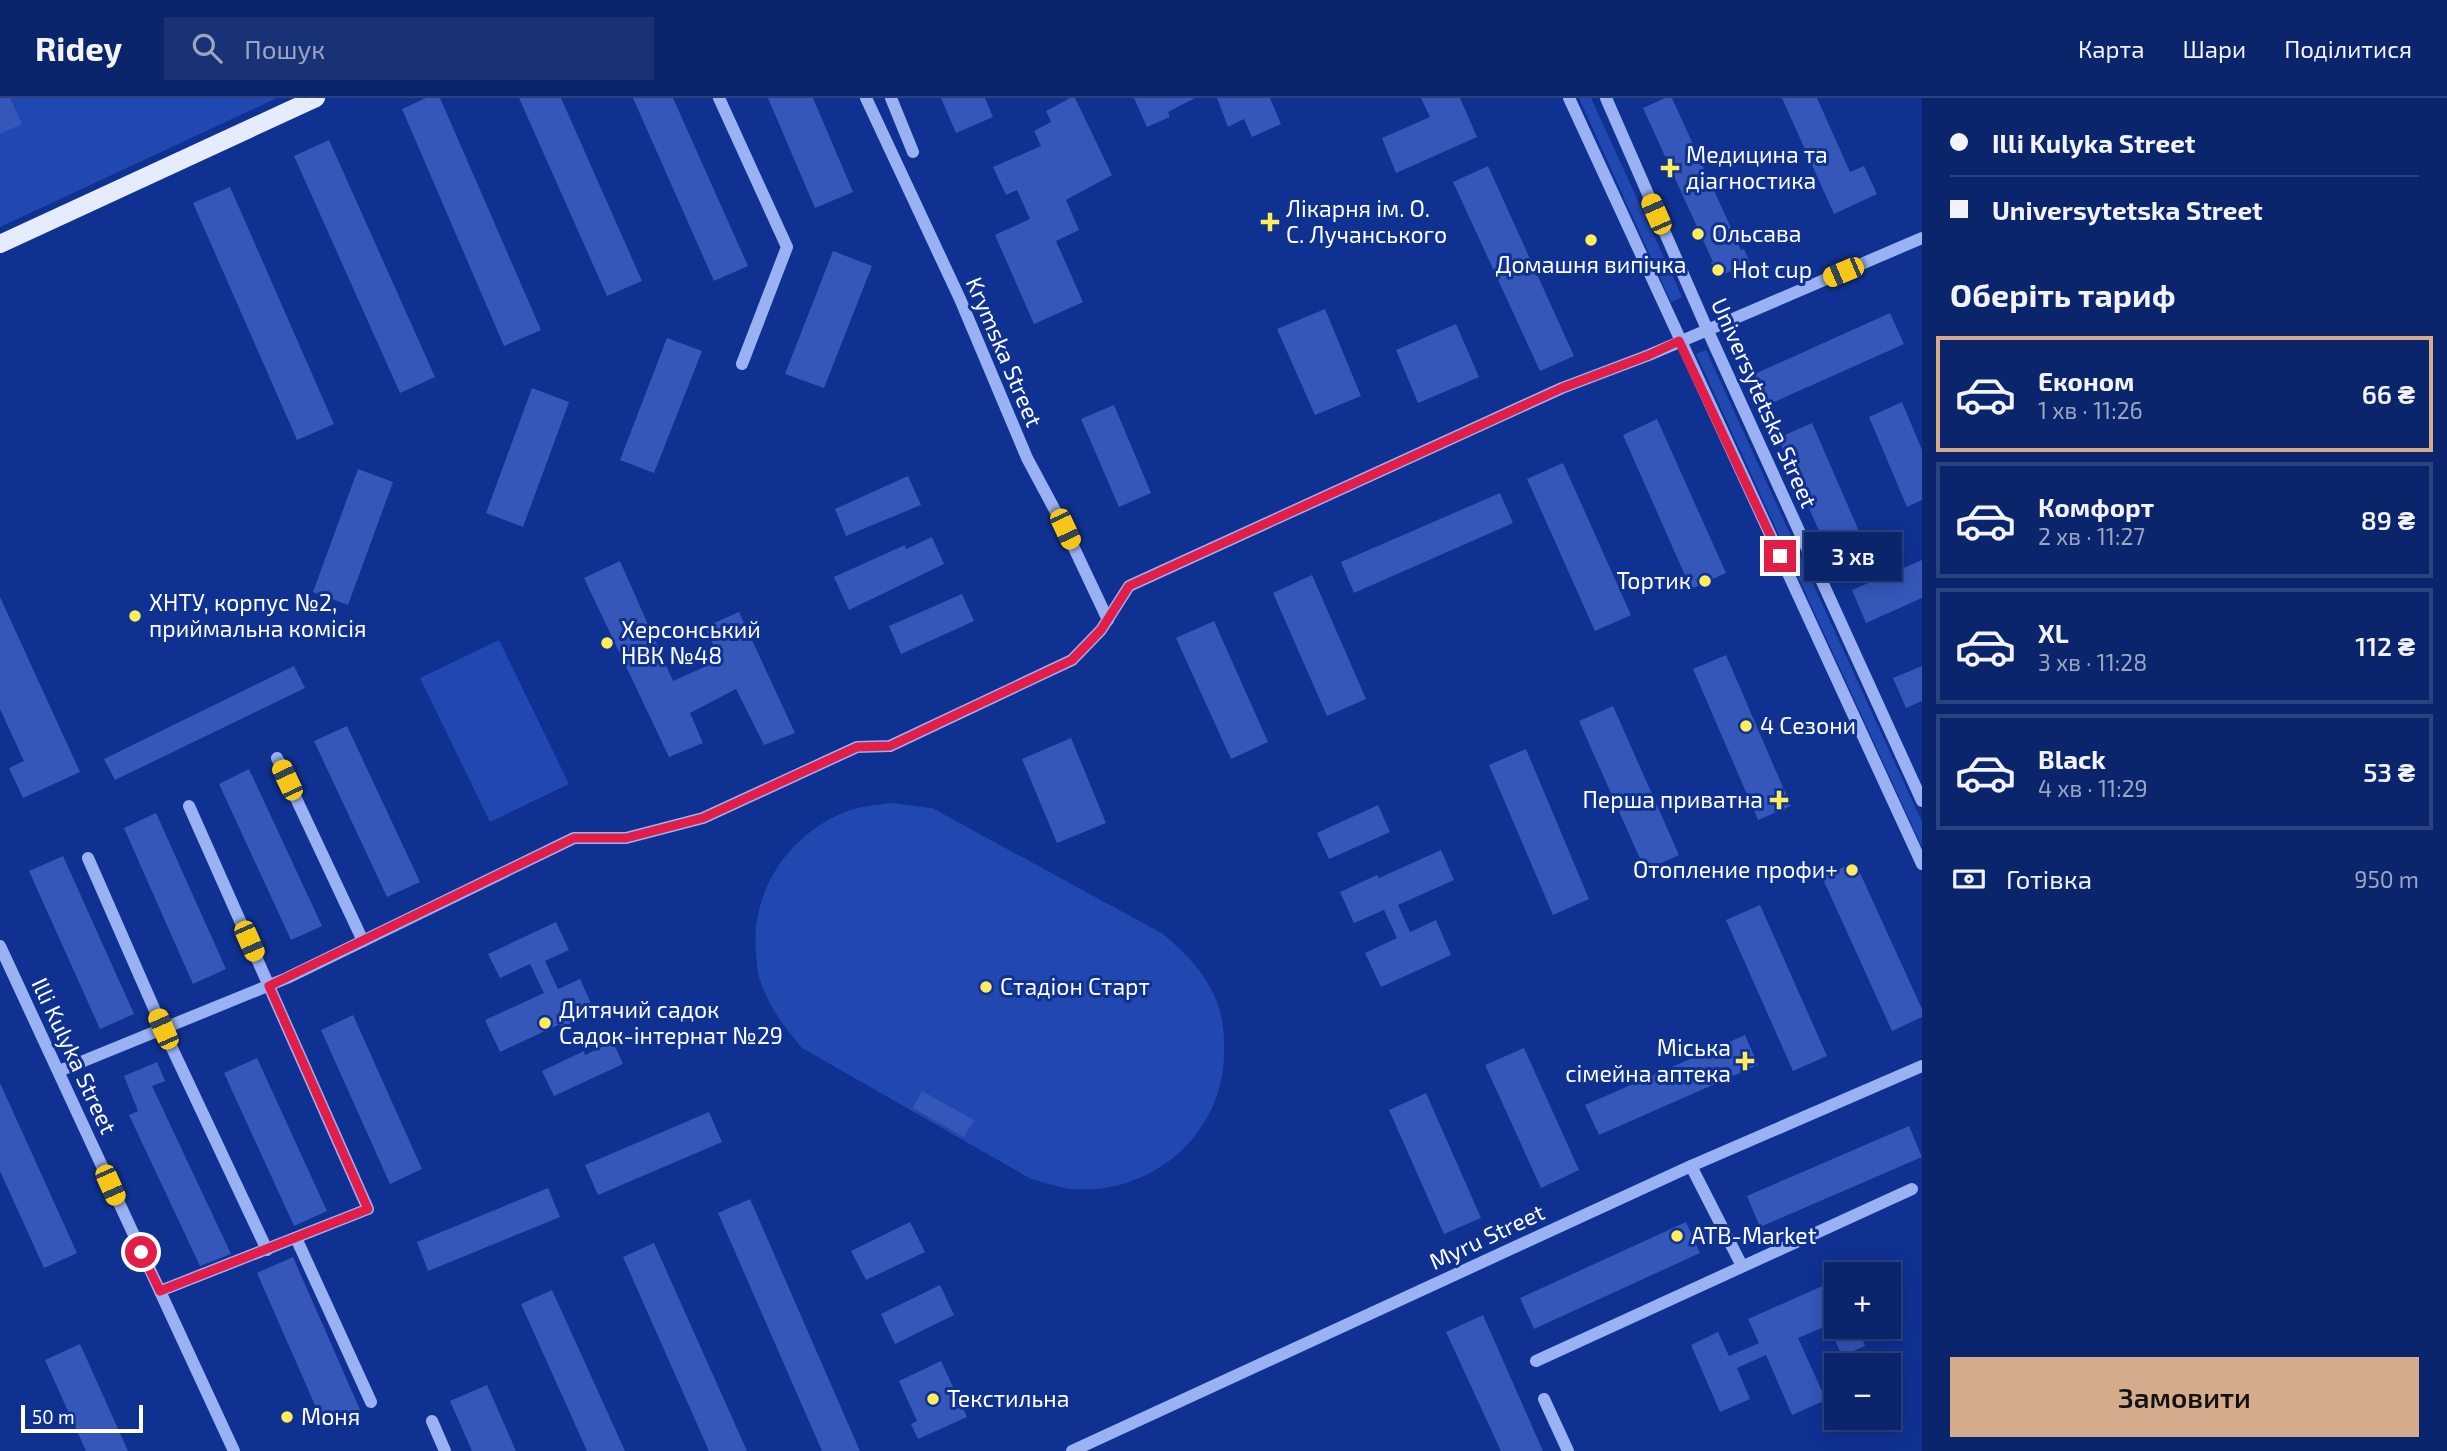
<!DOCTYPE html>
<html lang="uk">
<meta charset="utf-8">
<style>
:root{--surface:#0b256d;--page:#193175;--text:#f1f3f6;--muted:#9aa5c2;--line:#2b4280;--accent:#d6ab8b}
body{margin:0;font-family:"Exo 2",sans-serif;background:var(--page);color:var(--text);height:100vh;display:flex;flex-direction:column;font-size:26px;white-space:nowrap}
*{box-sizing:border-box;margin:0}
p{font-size:23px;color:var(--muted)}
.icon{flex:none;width:38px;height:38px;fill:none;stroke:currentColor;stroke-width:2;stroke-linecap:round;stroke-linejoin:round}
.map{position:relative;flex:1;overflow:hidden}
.details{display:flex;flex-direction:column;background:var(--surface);width:525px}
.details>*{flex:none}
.hud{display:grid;align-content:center;height:154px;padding:0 28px;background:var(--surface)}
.controls{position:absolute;left:1824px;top:1164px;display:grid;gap:14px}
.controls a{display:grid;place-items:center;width:77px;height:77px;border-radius:0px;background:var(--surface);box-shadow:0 4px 18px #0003,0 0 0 2px var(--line);font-size:35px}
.scale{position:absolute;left:21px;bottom:18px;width:122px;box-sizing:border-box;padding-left:7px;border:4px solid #fff;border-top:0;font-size:19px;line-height:24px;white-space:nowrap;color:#fff;-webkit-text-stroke:5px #0f3191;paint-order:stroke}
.end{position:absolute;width:32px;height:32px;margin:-16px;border:9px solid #e11d48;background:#fff;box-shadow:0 0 0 4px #fff}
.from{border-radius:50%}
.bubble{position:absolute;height:49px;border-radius:0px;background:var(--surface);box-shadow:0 4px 18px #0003,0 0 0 2px var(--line);font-size:23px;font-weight:600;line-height:49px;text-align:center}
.car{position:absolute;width:21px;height:42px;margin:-21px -10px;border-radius:9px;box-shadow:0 0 5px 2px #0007;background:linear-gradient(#f5c518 24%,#345 0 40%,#f5c518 0 76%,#345 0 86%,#f5c518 0)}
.hud b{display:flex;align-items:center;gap:24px;height:66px;font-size:26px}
.hud b+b{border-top:2px solid var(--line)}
.hud i{width:18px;height:18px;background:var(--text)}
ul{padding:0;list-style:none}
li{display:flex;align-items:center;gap:21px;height:116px;margin:0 14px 10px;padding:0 14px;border:4px solid var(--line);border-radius:0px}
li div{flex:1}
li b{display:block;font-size:26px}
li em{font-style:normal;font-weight:600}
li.on{border-color:var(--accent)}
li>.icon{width:63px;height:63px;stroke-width:1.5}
h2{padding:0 28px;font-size:32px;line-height:84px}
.pay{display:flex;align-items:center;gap:18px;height:77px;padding:0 28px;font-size:26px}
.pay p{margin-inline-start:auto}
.button{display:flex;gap:14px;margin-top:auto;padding:14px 28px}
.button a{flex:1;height:80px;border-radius:0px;background:var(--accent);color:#111;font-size:28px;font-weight:600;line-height:80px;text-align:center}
header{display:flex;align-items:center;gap:42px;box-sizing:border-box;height:98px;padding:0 35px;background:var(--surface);border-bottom:2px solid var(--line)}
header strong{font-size:33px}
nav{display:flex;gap:38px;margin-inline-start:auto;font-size:24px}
.search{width:490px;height:63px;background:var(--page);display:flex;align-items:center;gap:18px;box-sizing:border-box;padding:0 24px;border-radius:0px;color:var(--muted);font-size:26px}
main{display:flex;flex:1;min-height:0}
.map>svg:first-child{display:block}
</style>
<header>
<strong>Ridey</strong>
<div class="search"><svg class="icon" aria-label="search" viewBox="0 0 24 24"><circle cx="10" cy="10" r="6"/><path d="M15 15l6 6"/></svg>Пошук</div>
<nav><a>Карта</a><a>Шари</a><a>Поділитися</a></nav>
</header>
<main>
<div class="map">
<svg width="1922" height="1353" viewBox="0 0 1922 1353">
<rect width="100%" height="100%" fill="#0f3191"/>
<g fill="#2148b1">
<polygon points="0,0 277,0 0,129"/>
<polygon points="1579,0 1591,0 1682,199 1671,204"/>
<polygon points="1706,252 1922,724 1922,749 1696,256"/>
<polygon points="499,542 569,686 490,724 420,580"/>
<path d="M890,705L932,710L1163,836C1184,854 1202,871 1214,897C1223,916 1225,939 1224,959C1221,1038 1151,1097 1073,1091C1059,1090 1044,1084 1031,1081L802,950C784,928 769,910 760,882C757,874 757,864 756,855C750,793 790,734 848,713C861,708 877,707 890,705Z"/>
</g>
<g fill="#3457b9">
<polygon points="0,0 10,0 22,26 0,36"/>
<polygon points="426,0 440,0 541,232 504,248 402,11"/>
<polygon points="519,0 561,0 642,183 607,198"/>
<polygon points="633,0 673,0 748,168 714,183"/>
<polygon points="768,0 813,0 853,94 815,110"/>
<polygon points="941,0 985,0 993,19 956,35"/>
<polygon points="1070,0 1075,0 1112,77 1066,102 1079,132 1056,143 1083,204 1034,226 995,137 1030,121 1017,92 1006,97 993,69 1041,48 1034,33 1051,24 1046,13"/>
<polygon points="1134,0 1195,0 1168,14 1170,19 1147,29"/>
<polygon points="1217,0 1270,0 1281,26 1252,39 1244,21 1228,29"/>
<polygon points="1421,0 1460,0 1477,39 1396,75 1382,40 1430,19"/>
<polygon points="1665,0 1672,0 1741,152 1744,151 1750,165 1717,179 1711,165 1713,164 1643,10"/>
<polygon points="1782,0 1817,0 1850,74 1864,68 1877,96 1834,116"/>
<polygon points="329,42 435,279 400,295 294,58"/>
<polygon points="1488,68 1574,258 1540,273 1453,84"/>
<polygon points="230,89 334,326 297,342 193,105"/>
<polygon points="833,153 872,168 824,290 785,276"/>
<polygon points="1325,211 1361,298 1315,317 1277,231"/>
<polygon points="1890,215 1904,246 1763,309 1750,278"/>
<polygon points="1456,226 1479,279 1418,305 1396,252"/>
<polygon points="667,240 702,253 654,375 620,362"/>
<polygon points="532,290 569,304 523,429 486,415"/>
<polygon points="1902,304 1922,352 1922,402 1907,409 1869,319"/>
<polygon points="1114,307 1151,395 1119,409 1081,321"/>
<polygon points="1657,321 1726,475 1691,491 1623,337"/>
<polygon points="1812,325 1865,447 1832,462 1778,340"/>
<polygon points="1563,365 1631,517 1595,533 1527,381"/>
<polygon points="358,371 393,384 348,507 313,494"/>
<polygon points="908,378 921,407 846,438 835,411"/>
<polygon points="1500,395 1513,425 1354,495 1341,464"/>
<polygon points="932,439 944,466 849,512 834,479 905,447 906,451"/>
<polygon points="1922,462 1922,500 1866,525 1852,492"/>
<polygon points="620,463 673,583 720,562 705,529 739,514 795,635 764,647 736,591 690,615 703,645 669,659 584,480"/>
<polygon points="1312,477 1366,601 1327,618 1273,495"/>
<polygon points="962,496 974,523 901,556 889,528"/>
<polygon points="0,499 80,674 23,700 9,670 24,663 0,611"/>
<polygon points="1214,523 1268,644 1231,661 1176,540"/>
<polygon points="1726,557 1791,708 1758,722 1693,571"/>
<polygon points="294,568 305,590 115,682 104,661"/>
<polygon points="1922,568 1922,603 1906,610 1893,580"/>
<polygon points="1613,608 1679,757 1645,772 1579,623"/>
<polygon points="347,628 420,784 387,799 314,643"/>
<polygon points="1071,640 1106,725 1057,745 1022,661"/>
<polygon points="1526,651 1589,801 1553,817 1489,667"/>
<polygon points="249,671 322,828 291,842 219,686"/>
<polygon points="1378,707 1390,734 1329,761 1317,735"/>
<polygon points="156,715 226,871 193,886 124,730"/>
<polygon points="1441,752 1454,782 1398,807 1410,834 1436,822 1451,857 1381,889 1365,855 1397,840 1384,812 1354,825 1340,794 1377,777 1379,780"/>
<polygon points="63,758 134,916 100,931 29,773"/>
<polygon points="1855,764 1922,911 1922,919 1892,933 1822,779"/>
<polygon points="1760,807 1827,958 1793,973 1726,822"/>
<polygon points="556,824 569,852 545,863 558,891 580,881 595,914 561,930 560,926 500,954 485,922 544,895 530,866 500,880 488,856"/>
<polygon points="353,917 422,1071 390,1086 321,932"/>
<polygon points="1745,937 1758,967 1599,1037 1585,1007"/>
<polygon points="613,944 623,966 554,998 542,973 584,953 585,957"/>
<polygon points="1524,950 1579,1072 1541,1090 1485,967"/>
<polygon points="257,960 327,1113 294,1128 224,975"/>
<polygon points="157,964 165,983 152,988 231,1156 200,1168 129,1017 138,1013 124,978"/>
<polygon points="0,985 77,1155 44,1170 0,1073"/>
<polygon points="922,993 974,1022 964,1039 913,1010"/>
<polygon points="1426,995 1481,1120 1444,1136 1389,1012"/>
<polygon points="709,1014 722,1044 598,1097 585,1067"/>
<polygon points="1909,1028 1922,1059 1760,1129 1747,1098"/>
<polygon points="548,1090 560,1119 428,1173 417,1144"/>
<polygon points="750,1101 860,1353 822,1353 718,1115"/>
<polygon points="910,1124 925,1154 866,1182 851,1153"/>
<polygon points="1686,1124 1700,1155 1534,1231 1520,1200"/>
<polygon points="654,1145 747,1353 709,1353 623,1159"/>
<polygon points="293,1159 361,1314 325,1330 257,1175"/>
<polygon points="1836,1182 1836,1224 1798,1240 1826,1302 1792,1317 1766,1257 1737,1270 1750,1301 1720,1314 1691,1247 1718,1234 1729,1258 1759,1245 1748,1221"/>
<polygon points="940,1187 954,1217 895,1246 881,1216"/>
<polygon points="552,1192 625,1353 587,1353 521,1206"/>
<polygon points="1483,1217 1543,1353 1501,1353 1446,1234"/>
<polygon points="1829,1228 1857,1228 1865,1248 1842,1258"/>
<polygon points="80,1246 128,1353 86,1353 45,1262"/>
<polygon points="941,1263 967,1319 918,1341 911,1326 917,1323 899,1283"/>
<polygon points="487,1287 516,1353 472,1353 450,1303"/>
</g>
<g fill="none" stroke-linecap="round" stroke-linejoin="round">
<g stroke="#9ab2f3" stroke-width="12">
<polyline points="719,0 787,149 742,266"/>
<polyline points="866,0 960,201 1027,360 1065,431 1108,522"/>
<polyline points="891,0 913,54"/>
<polyline points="1569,0 1922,766"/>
<polyline points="1606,0 1707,231 1922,703"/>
<polyline points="277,660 363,843"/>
<polyline points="88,760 163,931 267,1152"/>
<polyline points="0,848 234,1353"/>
<polyline points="59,973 287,880 574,740 626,740 703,720 857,649 890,648 1072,562 1101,532 1129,488 1562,290 1649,257 1922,140"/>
<polyline points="1691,1068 1742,1168"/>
<polyline points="296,1140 371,1304"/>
<polyline points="160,1193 368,1111 189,708"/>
<polyline points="1536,1263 1912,1091"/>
<polyline points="1544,1301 1568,1353"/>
<polyline points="432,1323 445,1353"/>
<polyline points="1072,1353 1691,1068 1922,968"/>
</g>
<polyline stroke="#e6ecff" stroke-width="18" points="0,146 316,0"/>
</g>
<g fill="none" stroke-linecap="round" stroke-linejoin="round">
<polyline stroke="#e11d48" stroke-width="9" points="141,1154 160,1193 368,1111 269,888 574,740 626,740 703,720 857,649 890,648 1072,562 1101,532 1129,488 1562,290 1649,257 1679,243 1780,458"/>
</g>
<g fill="#ffed5c" stroke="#0f3191" stroke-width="2.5">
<path d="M1666.5 59.5h7v7h7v7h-7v7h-7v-7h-7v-7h7z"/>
<path d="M1266.5 113.5h7v7h7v7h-7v7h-7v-7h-7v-7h7z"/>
<circle cx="1698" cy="136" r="7"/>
<circle cx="1591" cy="142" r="7"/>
<circle cx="1718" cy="172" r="7"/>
<circle cx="1705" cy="483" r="7"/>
<circle cx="135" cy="518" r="7"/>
<circle cx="607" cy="545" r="7"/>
<circle cx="1746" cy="628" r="7"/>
<path d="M1775.5 691.5h7v7h7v7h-7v7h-7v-7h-7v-7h7z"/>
<circle cx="1852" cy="772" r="7"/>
<circle cx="986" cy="889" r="7"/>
<circle cx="545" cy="925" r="7"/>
<path d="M1741.5 952.5h7v7h7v7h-7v7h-7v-7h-7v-7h7z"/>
<circle cx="1677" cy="1138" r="7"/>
<circle cx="933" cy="1301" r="7"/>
<circle cx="287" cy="1319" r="7"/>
</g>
<g text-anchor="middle" stroke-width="6" stroke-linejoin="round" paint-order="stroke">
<g font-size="23" fill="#fff" stroke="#0f3191" text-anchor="start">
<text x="1686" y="65">Медицина та<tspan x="1686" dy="26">діагностика</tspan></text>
<text x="1286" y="119">Лікарня ім. О.<tspan x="1286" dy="26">С. Лучанського</tspan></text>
<text x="1712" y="144">Ольсава</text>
<text x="1591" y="175" text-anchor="middle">Домашня випічка</text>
<text x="1732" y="180">Hot cup</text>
<text x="1691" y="491" text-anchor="end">Тортик</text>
<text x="149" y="513">ХНТУ, корпус №2,<tspan x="149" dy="26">приймальна комісія</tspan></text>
<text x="621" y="540">Херсонський<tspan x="621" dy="26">НВК №48</tspan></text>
<text x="1760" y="636">4 Сезони</text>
<text x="1763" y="710" text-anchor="end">Перша приватна</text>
<text x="1838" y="780" text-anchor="end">Отопление профи+</text>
<text x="1000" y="897">Стадіон Старт</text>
<text x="559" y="920">Дитячий садок<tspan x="559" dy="26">Садок-інтернат №29</tspan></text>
<text x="1731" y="958" text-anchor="end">Міська<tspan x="1731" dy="26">сімейна аптека</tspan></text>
<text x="1691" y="1146">ATB-Market</text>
<text x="947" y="1309">Текстильна</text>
<text x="301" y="1327">Моня</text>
</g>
<g font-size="23" fill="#fff" stroke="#0f3191">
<text transform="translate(1004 254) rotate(67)" y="8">Krymska Street</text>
<text transform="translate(1764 305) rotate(66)" y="8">Universytetska Street</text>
<text transform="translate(74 958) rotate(65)" y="8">Illi Kulyka Street</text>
<text transform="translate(1487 1139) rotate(-25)" y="8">Myru Street</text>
</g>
</g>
</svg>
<div class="controls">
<a>+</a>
<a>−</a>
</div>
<div class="scale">50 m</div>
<i class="end from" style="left:141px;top:1154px"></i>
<i class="end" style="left:1780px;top:458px"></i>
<div class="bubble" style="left:1804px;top:434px;width:98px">3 хв</div>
<i class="car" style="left:1656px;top:116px;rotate:336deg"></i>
<i class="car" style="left:1843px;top:174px;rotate:247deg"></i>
<i class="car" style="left:1065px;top:431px;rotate:155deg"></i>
<i class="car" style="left:287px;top:682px;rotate:335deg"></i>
<i class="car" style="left:249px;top:843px;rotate:156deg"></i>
<i class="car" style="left:163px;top:931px;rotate:336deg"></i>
<i class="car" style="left:110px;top:1087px;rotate:156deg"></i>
</div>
<section class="details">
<div class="hud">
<b><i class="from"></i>Illi Kulyka Street</b>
<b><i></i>Universytetska Street</b>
</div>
<h2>Оберіть тариф</h2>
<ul>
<li class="on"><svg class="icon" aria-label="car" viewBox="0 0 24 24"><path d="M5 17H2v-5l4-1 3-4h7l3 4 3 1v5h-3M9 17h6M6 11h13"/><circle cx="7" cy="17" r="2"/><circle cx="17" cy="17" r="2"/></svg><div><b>Економ</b><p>1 хв · 11:26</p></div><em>66 ₴</em></li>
<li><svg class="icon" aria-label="car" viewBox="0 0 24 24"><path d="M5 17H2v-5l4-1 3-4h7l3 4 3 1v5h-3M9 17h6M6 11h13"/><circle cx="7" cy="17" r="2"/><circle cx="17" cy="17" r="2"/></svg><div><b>Комфорт</b><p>2 хв · 11:27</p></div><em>89 ₴</em></li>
<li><svg class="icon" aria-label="car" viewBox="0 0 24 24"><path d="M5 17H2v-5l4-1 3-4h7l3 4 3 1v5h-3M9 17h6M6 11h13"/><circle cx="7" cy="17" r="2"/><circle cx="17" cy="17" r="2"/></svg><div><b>XL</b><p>3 хв · 11:28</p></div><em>112 ₴</em></li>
<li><svg class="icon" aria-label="car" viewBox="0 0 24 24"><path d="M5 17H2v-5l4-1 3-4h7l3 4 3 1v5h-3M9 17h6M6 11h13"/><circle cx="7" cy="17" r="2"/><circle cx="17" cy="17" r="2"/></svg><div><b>Black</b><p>4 хв · 11:29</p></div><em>53 ₴</em></li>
</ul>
<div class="pay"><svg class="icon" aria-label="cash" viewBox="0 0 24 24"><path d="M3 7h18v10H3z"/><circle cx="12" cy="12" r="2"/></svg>Готівка<p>950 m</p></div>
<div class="button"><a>Замовити</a></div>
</section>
</main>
